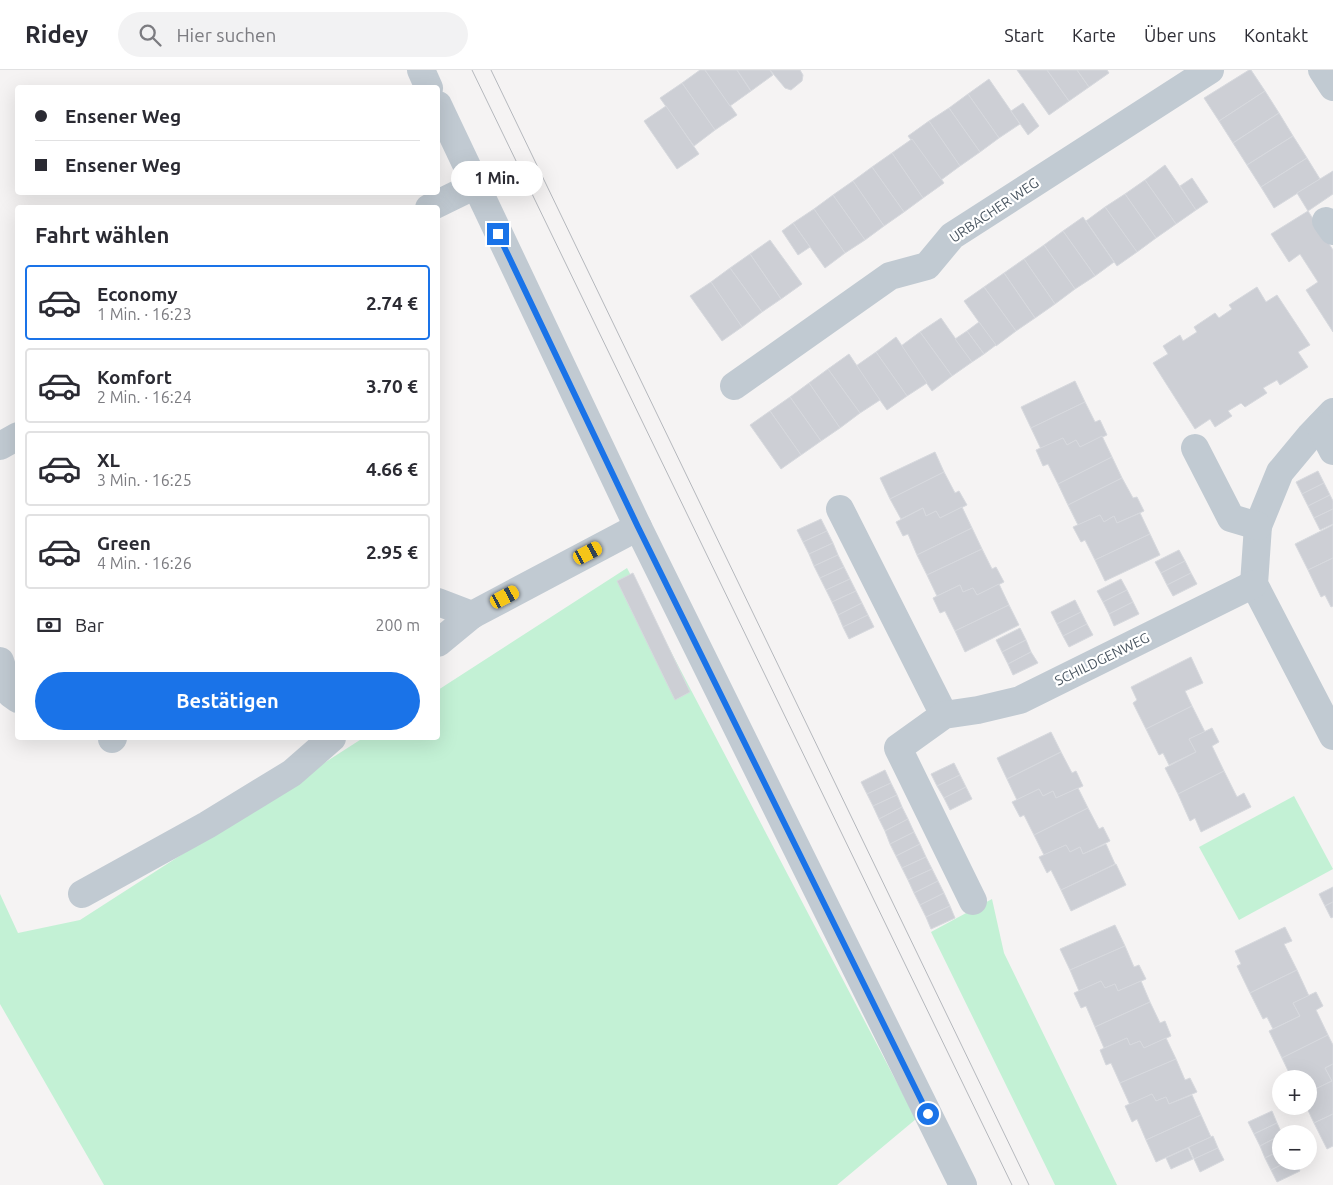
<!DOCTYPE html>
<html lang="de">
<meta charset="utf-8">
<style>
:root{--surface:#fff;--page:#f2f2f3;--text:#2b2b33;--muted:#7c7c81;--line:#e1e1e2;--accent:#1a73e8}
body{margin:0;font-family:Ubuntu,sans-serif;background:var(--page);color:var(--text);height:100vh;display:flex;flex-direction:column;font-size:19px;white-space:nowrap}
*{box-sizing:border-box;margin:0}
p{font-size:16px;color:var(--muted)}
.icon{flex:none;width:28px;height:28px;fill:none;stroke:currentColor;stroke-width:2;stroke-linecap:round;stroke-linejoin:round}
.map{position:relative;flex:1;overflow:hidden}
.details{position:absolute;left:15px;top:135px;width:425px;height:535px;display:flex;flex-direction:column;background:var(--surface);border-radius:5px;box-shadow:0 5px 20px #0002}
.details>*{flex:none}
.hud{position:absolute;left:15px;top:15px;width:425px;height:110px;border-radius:5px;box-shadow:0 5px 20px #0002;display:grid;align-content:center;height:110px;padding:0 20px;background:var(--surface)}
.controls{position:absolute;left:1272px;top:1000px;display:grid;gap:10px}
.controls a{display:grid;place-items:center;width:45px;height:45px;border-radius:50%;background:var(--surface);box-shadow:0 5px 20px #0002;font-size:25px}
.end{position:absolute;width:22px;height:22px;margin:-11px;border:6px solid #1a73e8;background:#fff;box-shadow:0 0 0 2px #fff}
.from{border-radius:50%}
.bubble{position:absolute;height:35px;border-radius:18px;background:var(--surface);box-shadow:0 5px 20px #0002;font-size:16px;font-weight:600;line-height:35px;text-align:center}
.car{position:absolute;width:15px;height:30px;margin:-15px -8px;border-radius:6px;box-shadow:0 0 4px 1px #0007;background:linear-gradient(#f5c518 24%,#345 0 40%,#f5c518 0 76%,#345 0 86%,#f5c518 0)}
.hud b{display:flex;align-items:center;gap:18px;height:48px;font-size:19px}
.hud b+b{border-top:1px solid var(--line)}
.hud i{width:12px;height:12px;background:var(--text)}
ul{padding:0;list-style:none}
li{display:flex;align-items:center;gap:15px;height:75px;margin:0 10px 8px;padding:0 10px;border:2px solid var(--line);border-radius:5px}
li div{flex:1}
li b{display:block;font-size:19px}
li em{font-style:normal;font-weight:600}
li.selected{border-color:var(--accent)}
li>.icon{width:45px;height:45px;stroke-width:1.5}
h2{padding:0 20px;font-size:22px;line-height:60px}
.pay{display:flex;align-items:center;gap:12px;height:55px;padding:0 20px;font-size:19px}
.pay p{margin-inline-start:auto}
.button{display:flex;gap:10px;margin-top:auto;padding:10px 20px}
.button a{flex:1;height:58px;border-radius:30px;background:var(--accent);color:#fff;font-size:20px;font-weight:600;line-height:58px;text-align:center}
header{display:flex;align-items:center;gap:30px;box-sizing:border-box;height:70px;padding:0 25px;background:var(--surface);border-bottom:1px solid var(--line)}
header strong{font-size:24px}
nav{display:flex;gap:28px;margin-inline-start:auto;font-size:18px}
.search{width:350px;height:45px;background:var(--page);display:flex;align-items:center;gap:12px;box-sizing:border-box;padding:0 18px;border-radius:28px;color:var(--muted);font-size:19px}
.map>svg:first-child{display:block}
</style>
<header>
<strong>Ridey</strong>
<div class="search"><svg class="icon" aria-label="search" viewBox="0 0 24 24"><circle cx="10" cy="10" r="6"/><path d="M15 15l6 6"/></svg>Hier suchen</div>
<nav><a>Start</a><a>Karte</a><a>Über uns</a><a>Kontakt</a></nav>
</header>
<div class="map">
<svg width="1333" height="1115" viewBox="0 0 1333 1115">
<rect width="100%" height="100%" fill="#f5f3f3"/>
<g fill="#c3f1d5">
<polygon points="627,498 916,1049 837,1115 104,1115 0,934 0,824 18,863 80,850 363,668 438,668 438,620"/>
<polygon points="1294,726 1333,799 1239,850 1199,777"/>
<polygon points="992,829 1004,883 1117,1115 1055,1115 931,862"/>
</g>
<g fill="#cdcfd5" stroke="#d7d9de">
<polygon points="700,0 705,0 737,45 715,60 682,13"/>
<polygon points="705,0 737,0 751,21 730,36"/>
<polygon points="737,0 770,0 773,5 751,21"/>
<polygon points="770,0 800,0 803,5 802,11 791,20 785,18"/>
<polygon points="1017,0 1047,0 1069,31 1049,45"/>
<polygon points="1047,0 1077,0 1089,17 1069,31"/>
<polygon points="1077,0 1107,0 1109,3 1089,17"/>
<polygon points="1249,0 1251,0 1265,21 1219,51 1204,28"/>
<polygon points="989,9 1020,54 999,68 968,24"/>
<polygon points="682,13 715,60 694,76 660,28"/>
<polygon points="1265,21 1279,43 1233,73 1219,51"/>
<polygon points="968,24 999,68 980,82 949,38"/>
<polygon points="1023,33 1039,56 1028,65 1011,41"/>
<polygon points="666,36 699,84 677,99 644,51"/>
<polygon points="949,38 980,82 960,96 929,51"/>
<polygon points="1279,43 1293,66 1247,95 1233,73"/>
<polygon points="929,51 960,96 941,110 908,66"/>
<polygon points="1293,66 1307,88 1261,117 1247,95"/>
<polygon points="912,69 944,113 923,128 892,83"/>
<polygon points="892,83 923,128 904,142 872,97"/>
<polygon points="1307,88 1320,109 1274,138 1261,117"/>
<polygon points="1165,95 1196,140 1176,154 1145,110"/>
<polygon points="872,97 904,142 884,156 853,111"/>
<polygon points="1333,101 1333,124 1308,141 1297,123"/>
<polygon points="1192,108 1208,132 1196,140 1180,116"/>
<polygon points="1145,110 1176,154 1156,168 1125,124"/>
<polygon points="853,111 884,156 865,170 833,125"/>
<polygon points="1125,124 1156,168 1137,182 1105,137"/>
<polygon points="833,125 865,170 845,183 814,139"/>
<polygon points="1105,137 1137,182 1117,196 1086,151"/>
<polygon points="814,139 845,183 825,198 793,153"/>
<polygon points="1308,141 1333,180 1333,262 1306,220 1318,212 1300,184 1289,192 1271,164"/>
<polygon points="1083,147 1114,192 1095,206 1063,161"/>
<polygon points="793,153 810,177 798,185 782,161"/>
<polygon points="1063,161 1095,206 1075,219 1044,175"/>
<polygon points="770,170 802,214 781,229 750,184"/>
<polygon points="1044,175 1075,219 1055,234 1024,189"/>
<polygon points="750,184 781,229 762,242 730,198"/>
<polygon points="1024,189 1055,234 1035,248 1004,203"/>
<polygon points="730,198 762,242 742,257 711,212"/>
<polygon points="1004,203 1035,248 1016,261 984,217"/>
<polygon points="711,212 742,257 722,271 690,226"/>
<polygon points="984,217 1016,261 996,276 964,231"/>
<polygon points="1257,217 1266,232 1277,225 1310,275 1298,282 1308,297 1280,315 1277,310 1263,318 1267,323 1245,337 1241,333 1228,341 1232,346 1215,357 1210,349 1195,359 1153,293 1168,284 1163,276 1180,265 1183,271 1197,262 1194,257 1215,243 1219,248 1232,239 1229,235"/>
<polygon points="941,248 972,292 952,306 920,262"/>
<polygon points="979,252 996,275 984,284 967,261"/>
<polygon points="967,261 984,284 972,292 955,269"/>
<polygon points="920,262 952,306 932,321 901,276"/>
<polygon points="896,267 927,313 907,326 876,282"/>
<polygon points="876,282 907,326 887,340 856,296"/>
<polygon points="849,284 880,330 860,343 828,299"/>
<polygon points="828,299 860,343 840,358 809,313"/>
<polygon points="1075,311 1085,332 1031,358 1021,337"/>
<polygon points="809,313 840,358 821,371 790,327"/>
<polygon points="790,327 821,371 801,385 770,341"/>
<polygon points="1085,332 1095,352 1100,350 1107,365 1080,377 1076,370 1067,375 1063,368 1041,379 1031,358"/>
<polygon points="770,341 801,385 781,399 750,355"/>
<polygon points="1102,366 1112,387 1058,414 1048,394 1043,396 1036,380 1063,368 1067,375 1076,370 1080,377"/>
<polygon points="935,382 944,402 890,429 880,408"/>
<polygon points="1112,387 1122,408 1068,435 1058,414"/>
<polygon points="1318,401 1324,413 1302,424 1296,412"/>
<polygon points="944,402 955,423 959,421 967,435 940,448 936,441 926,446 923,438 901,449 890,429"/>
<polygon points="1122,408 1133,428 1137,427 1144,441 1117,453 1114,446 1104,452 1100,445 1078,455 1068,435"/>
<polygon points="1324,413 1330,425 1308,436 1302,424"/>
<polygon points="1330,425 1333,431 1333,439 1314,448 1308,436"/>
<polygon points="962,437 972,458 917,485 908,464 903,466 896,452 923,438 926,446 936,441 940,448"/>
<polygon points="1333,439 1333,454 1320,460 1314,448"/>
<polygon points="1140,443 1150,464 1095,490 1085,470 1081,472 1073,457 1100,445 1104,452 1114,446 1117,453"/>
<polygon points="821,449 827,461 803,472 797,460"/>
<polygon points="1333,455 1333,488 1308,500 1295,474"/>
<polygon points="972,458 982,479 927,505 917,485"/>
<polygon points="827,461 833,473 809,484 803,472"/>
<polygon points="1150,464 1160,485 1105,511 1095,490"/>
<polygon points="833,473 838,485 814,496 809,484"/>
<polygon points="982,479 992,499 996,497 1004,512 977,525 973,518 963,522 960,515 937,526 927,505"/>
<polygon points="1179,480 1185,491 1161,503 1155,492"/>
<polygon points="838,485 844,497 820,508 814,496"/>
<polygon points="1333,488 1333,536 1331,537 1325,525 1321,527 1308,500"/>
<polygon points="1185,491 1191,503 1167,515 1161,503"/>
<polygon points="844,497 850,509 826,520 820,508"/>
<polygon points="633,503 690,622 675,630 617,511"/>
<polygon points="1191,503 1197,514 1173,526 1167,515"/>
<polygon points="850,509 856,521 832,532 826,520"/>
<polygon points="1121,509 1127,520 1103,532 1097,521"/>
<polygon points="999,514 1009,535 955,561 945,541 940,543 933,528 960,515 963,522 973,518 977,525"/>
<polygon points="1127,520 1133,532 1109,544 1103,532"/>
<polygon points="856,521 862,533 838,545 832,532"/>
<polygon points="1075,530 1081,542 1057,554 1051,542"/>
<polygon points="1133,532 1139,544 1114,556 1109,544"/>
<polygon points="862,533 868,545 843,557 838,545"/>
<polygon points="1009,535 1019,555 965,582 955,561"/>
<polygon points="1081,542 1087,554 1063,566 1057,554"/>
<polygon points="868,545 874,557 849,569 843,557"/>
<polygon points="1087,554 1093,565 1069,577 1063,566"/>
<polygon points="1020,558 1026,570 1002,582 996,570"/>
<polygon points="1026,570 1031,582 1008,594 1002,582"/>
<polygon points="1031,582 1038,593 1013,605 1008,594"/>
<polygon points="1191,587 1203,613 1185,621 1192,636 1146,659 1133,633 1137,630 1131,617"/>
<polygon points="1192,636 1205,662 1189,669 1196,682 1169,695 1163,683 1159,685 1146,659"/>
<polygon points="1212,658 1219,672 1212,676 1224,701 1178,724 1165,698 1196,682 1189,669"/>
<polygon points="1051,662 1061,682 1007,709 997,688"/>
<polygon points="1061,682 1072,703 1076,701 1083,716 1056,728 1053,721 1043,726 1039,719 1017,730 1007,709"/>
<polygon points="954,693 960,705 937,716 931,704"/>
<polygon points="885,700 891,713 867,724 861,712"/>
<polygon points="1224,701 1237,727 1244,723 1251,737 1201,762 1195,748 1190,751 1178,724"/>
<polygon points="960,705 966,717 944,728 937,716"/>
<polygon points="891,713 897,725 873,736 867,724"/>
<polygon points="966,717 972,729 950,740 944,728"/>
<polygon points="1078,718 1088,738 1034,765 1024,745 1020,747 1012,732 1039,719 1043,726 1053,721 1056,728"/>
<polygon points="897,725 902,737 879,749 873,736"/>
<polygon points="902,737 908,749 885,761 879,749"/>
<polygon points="1088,738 1099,759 1103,757 1110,771 1083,784 1080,777 1070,782 1066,775 1044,785 1034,765"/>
<polygon points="908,749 914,762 890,774 885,761"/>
<polygon points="914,762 920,774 896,786 890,774"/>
<polygon points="920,774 926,787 902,798 896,786"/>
<polygon points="1106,774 1115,794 1061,820 1051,800 1047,803 1039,787 1066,775 1070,782 1080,777 1083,784"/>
<polygon points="926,787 932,799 908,810 902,798"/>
<polygon points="1116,794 1126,815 1071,841 1061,820"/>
<polygon points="932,799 938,811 914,823 908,810"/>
<polygon points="938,811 944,823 920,835 914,823"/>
<polygon points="1333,817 1333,832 1325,836 1319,824"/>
<polygon points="944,823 950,836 926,847 920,835"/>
<polygon points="1333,832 1333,847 1331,848 1325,836"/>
<polygon points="950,836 955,848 931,859 926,847"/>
<polygon points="1115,855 1125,876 1070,900 1060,879"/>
<polygon points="1285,857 1292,871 1284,874 1297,900 1250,923 1237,896 1241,894 1235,881"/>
<polygon points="1125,876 1134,897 1139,895 1146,909 1118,921 1115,914 1105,918 1101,911 1079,921 1070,900"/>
<polygon points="1297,900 1309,926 1293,933 1300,946 1273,959 1267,947 1263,949 1250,923"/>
<polygon points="1101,911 1105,918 1115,914 1118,921 1141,911 1150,932 1095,957 1086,936 1081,938 1074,923"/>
<polygon points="1316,922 1323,936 1316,940 1328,965 1282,988 1269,961 1300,946 1293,933"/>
<polygon points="1150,932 1160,953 1165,951 1171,966 1144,978 1140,971 1130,975 1127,968 1104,978 1095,957"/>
<polygon points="1328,965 1333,975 1333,994 1325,998 1332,1011 1309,1022 1309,1009 1292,1009 1282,988"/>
<polygon points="1127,968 1130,975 1140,971 1144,978 1166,968 1176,989 1120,1013 1111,993 1106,995 1100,980"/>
<polygon points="1176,989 1185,1010 1190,1008 1197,1022 1169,1034 1166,1027 1156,1031 1152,1024 1130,1035 1120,1013"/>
<polygon points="1333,994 1333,1044 1314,1053 1306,1036 1309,1036 1309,1022 1332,1011 1325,998"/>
<polygon points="1152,1024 1156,1031 1166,1027 1169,1034 1192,1025 1201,1045 1146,1070 1137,1049 1132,1052 1125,1036"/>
<polygon points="1272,1041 1277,1053 1254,1064 1248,1052"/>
<polygon points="1333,1044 1333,1076 1327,1079 1314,1053"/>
<polygon points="1201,1045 1211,1067 1156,1092 1146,1070"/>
<polygon points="1277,1053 1282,1064 1281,1065 1260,1076 1254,1064"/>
<polygon points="1281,1065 1281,1080 1265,1088 1260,1076"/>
<polygon points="1213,1066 1218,1078 1194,1089 1189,1077"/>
<polygon points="1188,1078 1193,1089 1171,1099 1166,1088"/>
<polygon points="1218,1078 1224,1090 1200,1102 1194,1089"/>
<polygon points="1281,1080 1281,1091 1289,1091 1271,1100 1265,1088"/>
<polygon points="1289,1091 1295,1091 1300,1101 1277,1112 1271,1100"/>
</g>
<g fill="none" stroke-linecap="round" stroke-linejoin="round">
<g stroke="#c1cad2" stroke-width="28">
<polyline points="421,0 429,18"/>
<polyline points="1322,0 1333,17"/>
<polyline points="438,35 638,457 963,1115"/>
<polyline points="429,138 474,116"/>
<polyline points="1326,151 1333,161"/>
<polyline points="734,316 890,206 927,196 952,166 1210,0"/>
<polyline points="1333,342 1310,366 1280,402 1258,456 1254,514 1333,666"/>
<polyline points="1320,356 1333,381"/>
<polyline points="0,376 18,366"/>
<polyline points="1195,378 1231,448 1258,456"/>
<polyline points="840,439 944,645"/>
<polyline points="438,532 472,545"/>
<polyline points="438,573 472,545 638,457"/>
<polyline points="0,591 11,624 18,629"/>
<polyline points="112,669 113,668"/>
<polyline points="82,824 207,755 292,703 332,668"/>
<polyline points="973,831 898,678 944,645 978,640 1020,630 1254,514"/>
</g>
<g stroke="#b5b8bd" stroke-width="1">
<polyline points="472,0 1012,1115"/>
<polyline points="491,0 1029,1115"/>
</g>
</g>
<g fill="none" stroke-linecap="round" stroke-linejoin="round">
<polyline stroke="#1a73e8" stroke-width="6" points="498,164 638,457 928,1044"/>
</g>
<g text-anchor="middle" stroke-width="4.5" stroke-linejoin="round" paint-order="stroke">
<g font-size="14" fill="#4a5661" stroke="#fff">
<text transform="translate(994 140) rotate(-34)" y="5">URBACHER WEG</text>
<text transform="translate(1102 589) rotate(-26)" y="5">SCHILDGENWEG</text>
</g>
</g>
</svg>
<div class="controls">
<a>+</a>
<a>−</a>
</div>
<i class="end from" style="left:928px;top:1044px"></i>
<i class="end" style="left:498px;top:164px"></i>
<div class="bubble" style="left:451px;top:91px;width:92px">1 Min.</div>
<i class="car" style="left:588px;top:483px;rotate:62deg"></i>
<i class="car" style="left:505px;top:527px;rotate:62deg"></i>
<div class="hud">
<b><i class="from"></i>Ensener Weg</b>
<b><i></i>Ensener Weg</b>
</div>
<section class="details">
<h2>Fahrt wählen</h2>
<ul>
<li class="selected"><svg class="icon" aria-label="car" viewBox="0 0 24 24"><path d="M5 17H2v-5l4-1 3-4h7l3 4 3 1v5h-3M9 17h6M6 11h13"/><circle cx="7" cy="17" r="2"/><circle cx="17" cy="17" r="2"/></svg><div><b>Economy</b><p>1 Min. · 16:23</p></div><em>2.74 €</em></li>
<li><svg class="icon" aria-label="car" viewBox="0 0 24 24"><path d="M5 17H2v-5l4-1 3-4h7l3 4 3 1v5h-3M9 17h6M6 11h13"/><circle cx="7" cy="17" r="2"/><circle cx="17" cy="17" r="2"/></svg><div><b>Komfort</b><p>2 Min. · 16:24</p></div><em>3.70 €</em></li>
<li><svg class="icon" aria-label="car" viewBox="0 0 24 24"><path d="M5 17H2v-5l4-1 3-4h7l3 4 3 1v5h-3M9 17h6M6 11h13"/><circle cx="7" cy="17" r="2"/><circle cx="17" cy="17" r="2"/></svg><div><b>XL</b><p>3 Min. · 16:25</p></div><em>4.66 €</em></li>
<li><svg class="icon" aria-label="car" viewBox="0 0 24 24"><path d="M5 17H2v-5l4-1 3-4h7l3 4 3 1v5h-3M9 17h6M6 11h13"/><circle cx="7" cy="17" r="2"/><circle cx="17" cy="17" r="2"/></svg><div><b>Green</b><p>4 Min. · 16:26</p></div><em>2.95 €</em></li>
</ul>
<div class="pay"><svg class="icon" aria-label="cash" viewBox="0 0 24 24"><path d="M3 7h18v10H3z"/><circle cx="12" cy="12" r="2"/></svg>Bar<p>200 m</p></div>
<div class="button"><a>Bestätigen</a></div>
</section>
</div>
